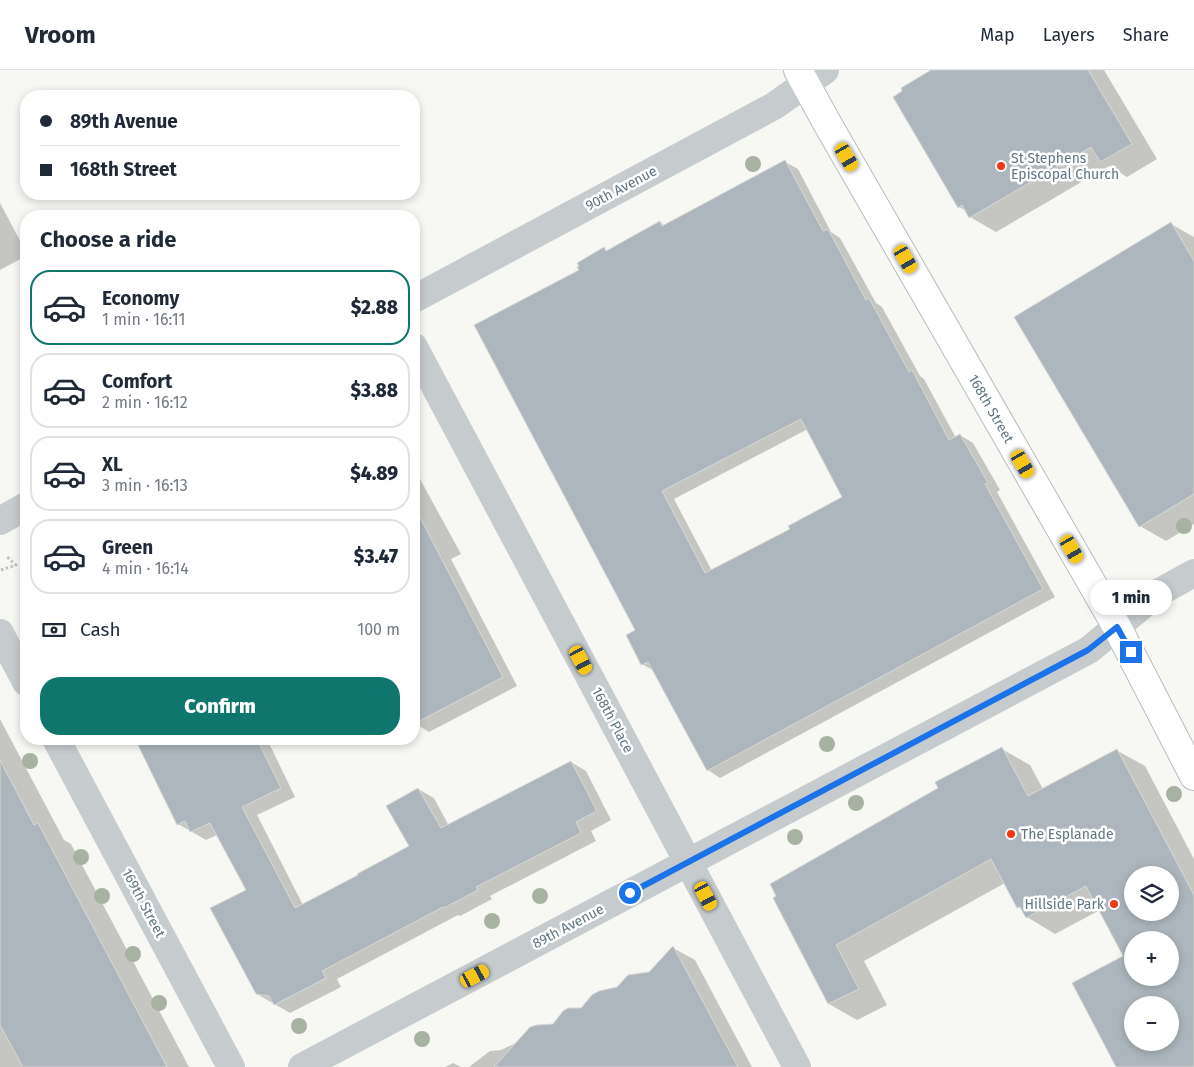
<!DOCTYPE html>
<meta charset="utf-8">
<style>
:root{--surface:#fff;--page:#f2f2f3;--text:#1f2937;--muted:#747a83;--line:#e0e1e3;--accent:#0f766e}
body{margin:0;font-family:"Fira Sans",sans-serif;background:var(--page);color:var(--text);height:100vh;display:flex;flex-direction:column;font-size:19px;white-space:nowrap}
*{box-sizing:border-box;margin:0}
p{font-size:16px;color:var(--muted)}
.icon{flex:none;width:28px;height:28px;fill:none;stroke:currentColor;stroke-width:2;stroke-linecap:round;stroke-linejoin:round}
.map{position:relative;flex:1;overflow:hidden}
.panel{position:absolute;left:20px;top:140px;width:400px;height:535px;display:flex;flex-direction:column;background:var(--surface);border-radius:20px;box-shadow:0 2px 8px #0003}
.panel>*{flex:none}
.banner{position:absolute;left:20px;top:20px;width:400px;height:110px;border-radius:20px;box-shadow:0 2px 8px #0003;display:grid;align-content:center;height:110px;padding:0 20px;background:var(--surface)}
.tools{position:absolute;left:1124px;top:796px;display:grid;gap:10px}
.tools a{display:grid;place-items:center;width:55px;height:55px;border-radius:50%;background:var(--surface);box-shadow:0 2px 8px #0003;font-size:25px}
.end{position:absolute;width:22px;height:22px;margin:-11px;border:6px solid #1a73e8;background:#fff;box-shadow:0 0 0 2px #fff}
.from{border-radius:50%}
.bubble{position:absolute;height:35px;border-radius:18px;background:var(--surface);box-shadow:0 2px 8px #0003;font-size:16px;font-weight:800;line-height:35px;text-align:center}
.car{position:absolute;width:15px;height:30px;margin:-15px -8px;border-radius:6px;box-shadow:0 0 4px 1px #0007;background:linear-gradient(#f5c518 24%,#345 0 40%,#f5c518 0 76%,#345 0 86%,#f5c518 0)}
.banner b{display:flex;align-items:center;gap:18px;height:48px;font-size:19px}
.banner b+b{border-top:1px solid var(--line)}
.banner i{width:12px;height:12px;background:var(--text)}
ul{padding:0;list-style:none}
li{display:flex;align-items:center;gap:15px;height:75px;margin:0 10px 8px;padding:0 10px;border:2px solid var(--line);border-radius:20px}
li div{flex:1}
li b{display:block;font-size:19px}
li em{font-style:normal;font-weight:800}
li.on{border-color:var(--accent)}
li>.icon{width:45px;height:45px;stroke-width:1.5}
h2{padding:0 20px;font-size:22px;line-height:60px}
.pay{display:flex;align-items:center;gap:12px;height:55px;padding:0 20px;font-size:19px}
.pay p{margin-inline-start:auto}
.primary-button{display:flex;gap:10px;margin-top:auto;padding:10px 20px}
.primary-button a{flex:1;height:58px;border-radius:20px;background:var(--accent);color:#fff;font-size:20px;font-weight:800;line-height:58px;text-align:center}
header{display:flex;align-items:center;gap:30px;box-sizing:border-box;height:70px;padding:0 25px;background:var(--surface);border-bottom:1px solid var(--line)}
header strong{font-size:24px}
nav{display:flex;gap:28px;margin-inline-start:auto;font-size:18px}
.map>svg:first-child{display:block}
</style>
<header>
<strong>Vroom</strong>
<nav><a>Map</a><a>Layers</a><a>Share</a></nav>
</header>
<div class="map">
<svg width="1194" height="997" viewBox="0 0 1194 997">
<rect width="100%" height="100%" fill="#f7f7f3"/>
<g fill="#0003" fill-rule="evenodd">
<polygon points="933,0 1104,0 1157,89 1127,107 1109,96 996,162 970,147 967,141 959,137"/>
<path d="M785,92L798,99L831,162L840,168L876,233L882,237L920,306L924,309L956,368L960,365L973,373L1000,420L997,422L1055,527L720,708L708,700L654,601L642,594L580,200L604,179L608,181L660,152L665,156ZM808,359L844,427L791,459L712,501L674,429Z"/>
<polygon points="0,133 26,182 26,186 0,200"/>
<polygon points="1171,154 1194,167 1194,454 1166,471 1140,456"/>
<polygon points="414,398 461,484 451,489 517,616 429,662 414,653"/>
<polygon points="0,649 64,770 71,774 189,997 0,997"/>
<polygon points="135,669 267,669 295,727 257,745 303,835 359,806 410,776 418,719 434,728 449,756 571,692 586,701 611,750 591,761 596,771 490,826 492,829 460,846 458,845 337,909 341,917 290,943 257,924 247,820 217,765 206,770 178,754"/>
<path d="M1002,679L1030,695L1043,719L1116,680L1145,696L1194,789V997H1117L1125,887L1100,840L1055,864L1027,847L1022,839L1018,837L1005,813L864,891L887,935L857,950L829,934L775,828ZM1132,805H1170V842H1132ZM1132,870H1170V908H1132ZM1132,935H1170V972H1132Z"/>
<polygon points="673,878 695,890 752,997 469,997 490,981 501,980 553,955 618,919 650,904"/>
<polygon points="453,993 461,997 445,997"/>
</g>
<g fill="#acb6bc" stroke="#d9d8d6" fill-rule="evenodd">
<polygon points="931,0 1088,0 1132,74 1100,92 1091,77 969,148 962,135 958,138 893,27 902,21 901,18"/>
<path d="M785,90L823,161L828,159L866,230L869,228L909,302L912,300L949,370L960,364L988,413L985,414L1043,519L707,701L648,592L641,595L626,565L635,560L474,255L579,200L577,197L579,196L577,193L604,177L606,181L660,151L662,156ZM801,349L842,427L788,456L790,459L705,503L662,421Z"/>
<polygon points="1171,152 1194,191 1194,424 1139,457 1014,247"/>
<polygon points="414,436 503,607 414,654"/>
<polygon points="135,669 257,669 281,718 242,737 295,838 358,805 357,804 409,776 386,736 418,718 441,758 571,691 597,741 576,752 581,763 476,817 478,820 444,838 443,837 322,901 326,908 274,935 269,926 256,924 210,838 246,820 210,753 190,762 185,751 177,755"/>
<path d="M1002,677L1028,726L1117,679L1194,825V997H1116L1072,913L1123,886L1086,816L1026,848L1020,837L1017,838L991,789L836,875L859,919L828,934L773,828L776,826L770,814L938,718L935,712ZM1132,805H1170V842H1132ZM1132,870H1170V908H1132ZM1132,935H1170V972H1132Z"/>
<polygon points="0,690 34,755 38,753 167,997 23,997 0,955"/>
<polygon points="673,876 738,997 494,997 530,957 537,955 553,954 563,941 568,938 581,938 592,925 599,921 617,917 628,905 649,902"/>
</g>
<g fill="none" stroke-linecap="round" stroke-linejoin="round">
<defs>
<g id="primary">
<path id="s1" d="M798,0L827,53L1117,557L1194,706"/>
</g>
</defs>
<use href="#primary" stroke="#b9bec1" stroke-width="30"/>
<polyline stroke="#bfc2c4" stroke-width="3" stroke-dasharray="2.5 2.5" stroke-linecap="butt" points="1,500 16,495 6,486"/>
<g stroke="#c6cbce" stroke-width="28">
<polyline points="414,229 774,36 825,0"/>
<polyline points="414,277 797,997"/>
<polyline points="0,451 26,436"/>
<polyline points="0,563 26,612"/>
<polyline points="56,669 231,997"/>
<polyline points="302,997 1089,580 1156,524 1194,503"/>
</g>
<use href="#primary" stroke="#fff" stroke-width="28"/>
</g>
<g fill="#a7b2a2">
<circle cx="753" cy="94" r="8"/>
<circle cx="1184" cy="456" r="8"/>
<circle cx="827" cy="674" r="8"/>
<circle cx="30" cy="691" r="8"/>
<circle cx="1174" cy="724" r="8"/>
<circle cx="856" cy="733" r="8"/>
<circle cx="795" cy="767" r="8"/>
<circle cx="81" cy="787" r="8"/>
<circle cx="102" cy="826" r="8"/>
<circle cx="540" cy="826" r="8"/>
<circle cx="492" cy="851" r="8"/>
<circle cx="133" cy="884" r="8"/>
<circle cx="159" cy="933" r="8"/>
<circle cx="299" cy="956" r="8"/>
<circle cx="422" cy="969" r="8"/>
</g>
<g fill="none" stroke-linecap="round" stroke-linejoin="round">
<polyline stroke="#1a73e8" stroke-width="6" points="630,823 1088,580 1117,557 1131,582"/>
</g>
<g fill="#f43717" stroke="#fff" stroke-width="2">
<circle cx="1001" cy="96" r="5"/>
<circle cx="1011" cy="764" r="5"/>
<circle cx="1114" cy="834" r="5"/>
</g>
<g text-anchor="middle" stroke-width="5" stroke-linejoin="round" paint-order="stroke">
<g font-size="14" fill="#5f7682" stroke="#fff" text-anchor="start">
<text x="1011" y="93">St Stephens<tspan x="1011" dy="16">Episcopal Church</tspan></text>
<text x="1021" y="769">The Esplanade</text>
<text x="1104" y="839" text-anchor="end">Hillside Park</text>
</g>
<g font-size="14" fill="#5f7682" stroke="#fff">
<text transform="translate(621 118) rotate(-28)" y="5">90th Avenue</text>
<text dy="5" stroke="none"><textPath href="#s1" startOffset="390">168th Street</textPath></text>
<text transform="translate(613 650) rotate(62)" y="5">168th Place</text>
<text transform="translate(144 833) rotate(62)" y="5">169th Street</text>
<text transform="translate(568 856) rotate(-28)" y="5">89th Avenue</text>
</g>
</g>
</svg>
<div class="tools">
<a><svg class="icon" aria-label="layers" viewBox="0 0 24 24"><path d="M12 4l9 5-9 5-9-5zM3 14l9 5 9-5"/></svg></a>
<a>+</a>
<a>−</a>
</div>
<i class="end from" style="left:630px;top:823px"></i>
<i class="end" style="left:1131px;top:582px"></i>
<div class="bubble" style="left:1090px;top:510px;width:82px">1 min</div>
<i class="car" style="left:847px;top:87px;rotate:150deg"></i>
<i class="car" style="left:906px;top:189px;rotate:150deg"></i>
<i class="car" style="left:1023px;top:394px;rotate:150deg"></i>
<i class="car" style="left:1072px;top:479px;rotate:150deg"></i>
<i class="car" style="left:581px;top:590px;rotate:152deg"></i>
<i class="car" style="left:706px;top:826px;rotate:152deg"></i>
<i class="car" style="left:475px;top:906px;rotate:62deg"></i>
<div class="banner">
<b><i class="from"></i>89th Avenue</b>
<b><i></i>168th Street</b>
</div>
<section class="panel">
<h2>Choose a ride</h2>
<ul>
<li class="on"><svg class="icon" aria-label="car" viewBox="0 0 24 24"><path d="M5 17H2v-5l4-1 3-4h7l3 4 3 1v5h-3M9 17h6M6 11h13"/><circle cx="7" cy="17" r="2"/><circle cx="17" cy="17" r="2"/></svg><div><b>Economy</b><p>1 min · 16:11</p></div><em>$2.88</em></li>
<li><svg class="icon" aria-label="car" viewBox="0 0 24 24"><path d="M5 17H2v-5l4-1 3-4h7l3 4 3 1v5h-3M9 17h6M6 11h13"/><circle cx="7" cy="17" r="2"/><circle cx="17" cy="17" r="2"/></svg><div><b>Comfort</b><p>2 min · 16:12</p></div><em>$3.88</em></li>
<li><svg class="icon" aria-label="car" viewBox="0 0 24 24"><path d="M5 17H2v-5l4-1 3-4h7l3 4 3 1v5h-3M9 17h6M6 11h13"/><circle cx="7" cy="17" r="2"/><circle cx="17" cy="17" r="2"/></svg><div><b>XL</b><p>3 min · 16:13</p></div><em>$4.89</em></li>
<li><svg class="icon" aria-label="car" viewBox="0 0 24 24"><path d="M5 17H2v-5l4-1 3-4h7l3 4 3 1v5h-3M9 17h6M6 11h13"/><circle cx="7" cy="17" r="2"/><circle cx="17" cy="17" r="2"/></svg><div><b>Green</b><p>4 min · 16:14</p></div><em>$3.47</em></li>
</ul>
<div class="pay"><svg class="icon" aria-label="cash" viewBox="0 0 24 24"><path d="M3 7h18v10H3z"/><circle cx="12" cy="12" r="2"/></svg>Cash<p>100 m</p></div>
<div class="primary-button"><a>Confirm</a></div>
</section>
</div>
